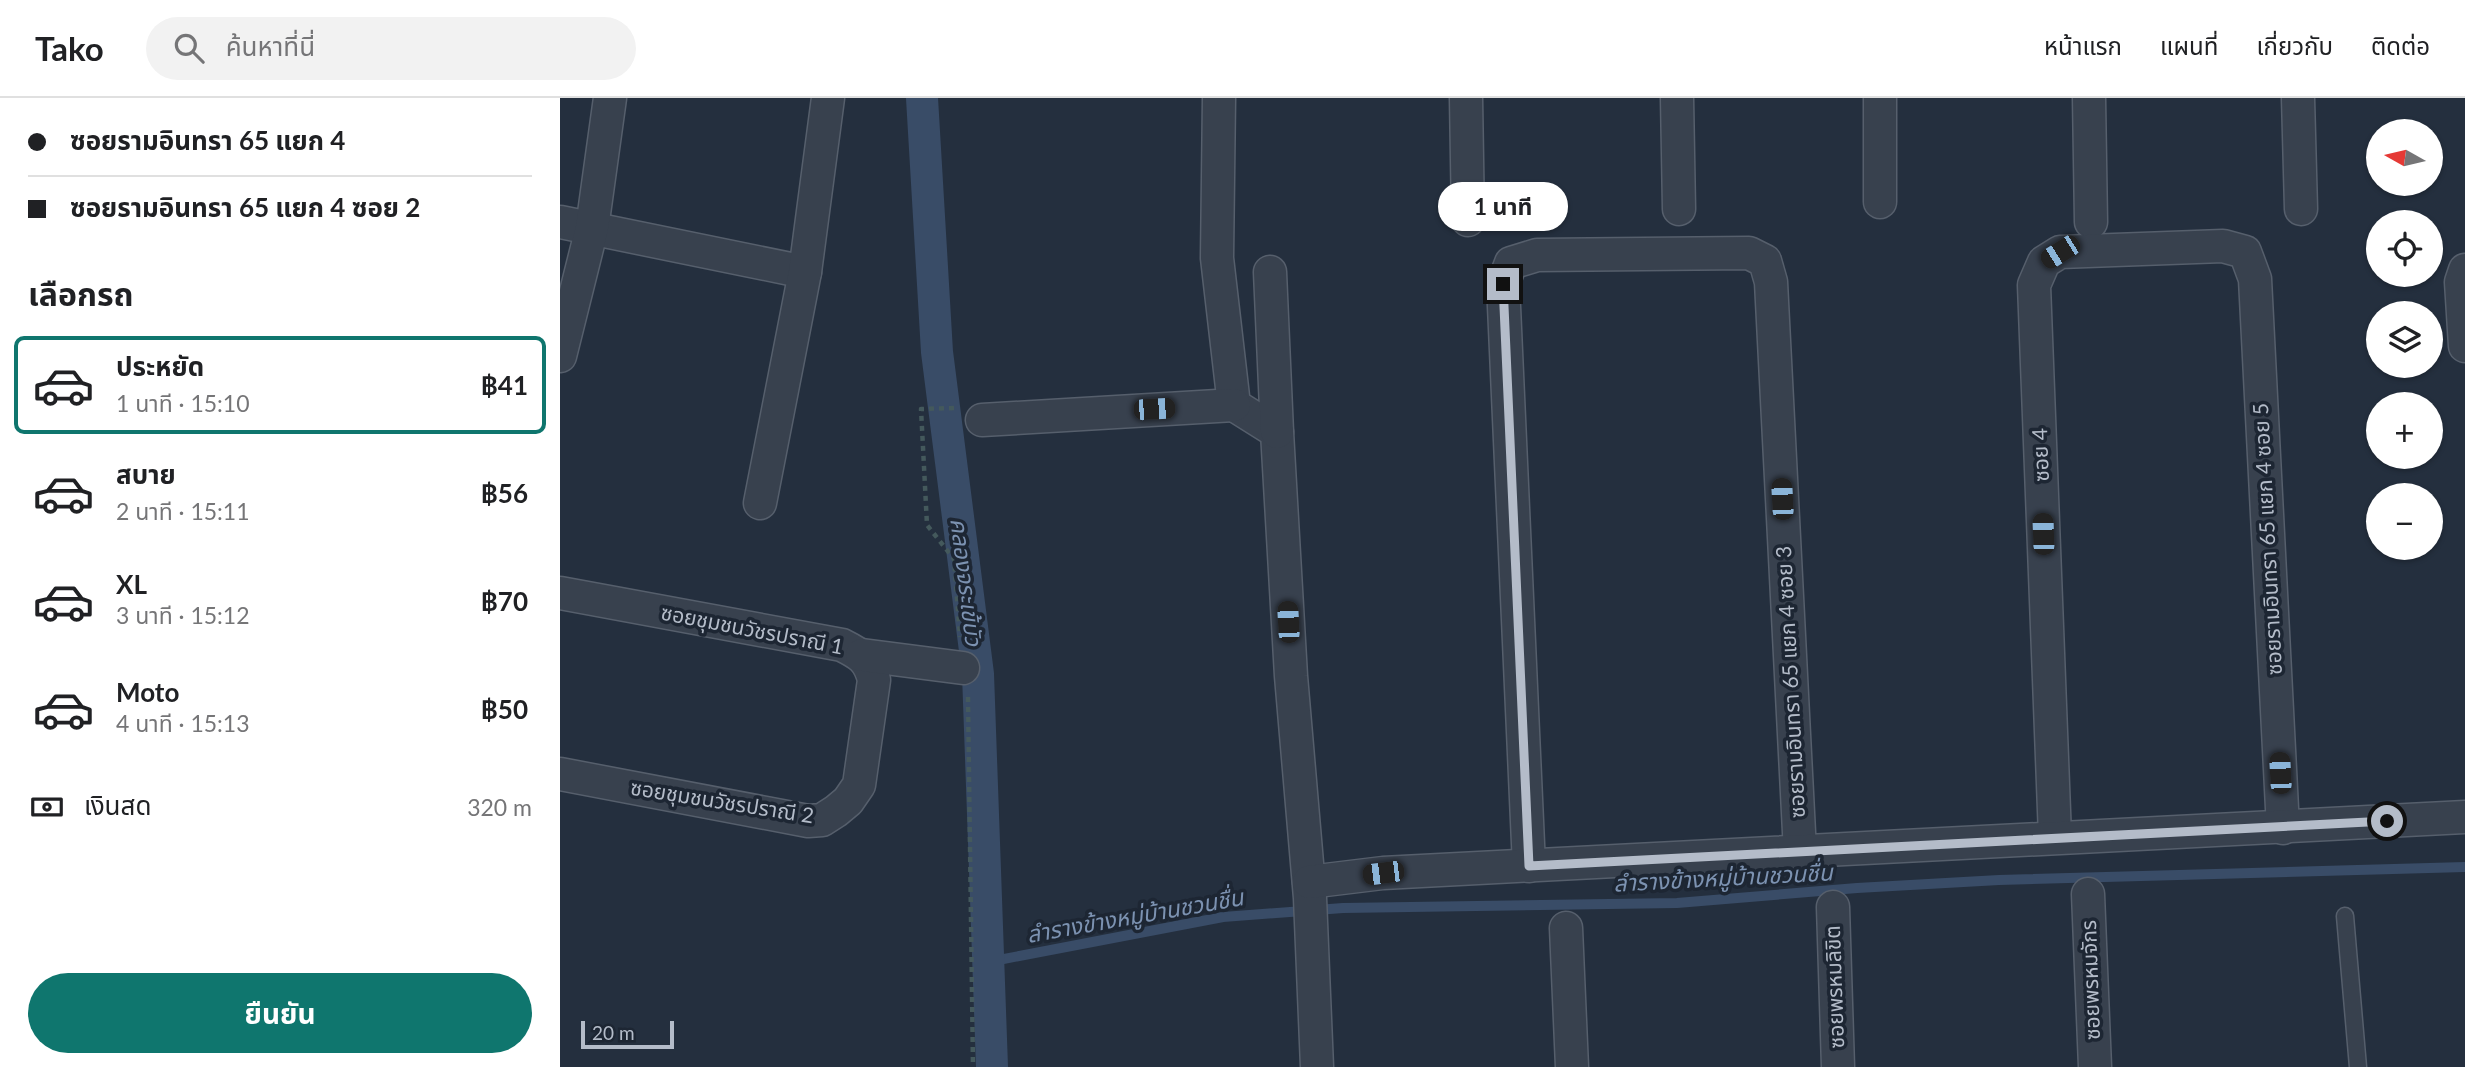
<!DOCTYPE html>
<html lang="th">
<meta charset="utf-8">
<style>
:root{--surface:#fff;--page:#f2f2f2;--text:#202124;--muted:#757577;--line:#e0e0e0;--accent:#0f766e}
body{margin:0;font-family:Lato,"Noto Sans Thai",sans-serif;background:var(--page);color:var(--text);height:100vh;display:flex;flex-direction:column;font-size:26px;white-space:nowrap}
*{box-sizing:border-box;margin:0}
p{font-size:23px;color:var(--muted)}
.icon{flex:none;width:38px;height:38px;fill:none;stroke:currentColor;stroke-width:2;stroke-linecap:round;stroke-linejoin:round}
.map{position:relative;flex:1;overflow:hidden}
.details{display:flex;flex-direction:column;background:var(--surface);width:560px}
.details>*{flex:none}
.top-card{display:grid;align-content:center;height:154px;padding:0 28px;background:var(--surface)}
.needle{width:46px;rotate:278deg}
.fabs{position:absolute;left:1806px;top:21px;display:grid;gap:14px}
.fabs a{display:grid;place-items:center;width:77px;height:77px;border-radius:50%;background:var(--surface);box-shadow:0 2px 5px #0004;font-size:35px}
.scale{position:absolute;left:21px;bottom:18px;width:93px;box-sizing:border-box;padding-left:7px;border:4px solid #b4bcc9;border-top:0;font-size:19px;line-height:24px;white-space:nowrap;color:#b4bcc9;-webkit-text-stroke:5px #1d2633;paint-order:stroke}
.end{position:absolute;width:32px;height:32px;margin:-16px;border:9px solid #b4bcc9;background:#111;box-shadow:0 0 0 4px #111}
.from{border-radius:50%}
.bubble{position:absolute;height:49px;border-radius:24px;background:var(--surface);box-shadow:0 2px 5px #0004;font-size:23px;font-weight:700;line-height:49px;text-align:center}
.car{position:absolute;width:21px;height:42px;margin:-21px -10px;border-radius:9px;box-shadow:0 0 5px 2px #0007;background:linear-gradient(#222 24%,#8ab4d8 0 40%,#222 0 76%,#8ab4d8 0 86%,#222 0)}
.top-card b{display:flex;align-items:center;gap:24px;height:66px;font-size:26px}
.top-card b+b{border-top:2px solid var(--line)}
.top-card i{width:18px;height:18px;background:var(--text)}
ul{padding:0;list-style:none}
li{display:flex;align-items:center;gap:21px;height:98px;margin:0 14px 10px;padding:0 14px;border:4px solid transparent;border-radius:10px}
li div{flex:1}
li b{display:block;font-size:26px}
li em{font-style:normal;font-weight:700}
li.selected{border-color:var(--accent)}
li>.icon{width:63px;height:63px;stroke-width:1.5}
h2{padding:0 28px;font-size:32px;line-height:84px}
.pay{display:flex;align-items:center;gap:18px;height:77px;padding:0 28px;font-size:26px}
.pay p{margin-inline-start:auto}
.cta{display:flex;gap:14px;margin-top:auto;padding:14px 28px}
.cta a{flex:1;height:80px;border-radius:42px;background:var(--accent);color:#fff;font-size:28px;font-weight:700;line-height:80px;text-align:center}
header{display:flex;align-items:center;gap:42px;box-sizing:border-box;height:98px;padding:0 35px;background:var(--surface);border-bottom:2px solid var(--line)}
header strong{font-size:33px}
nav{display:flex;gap:38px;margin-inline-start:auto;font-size:24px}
.search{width:490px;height:63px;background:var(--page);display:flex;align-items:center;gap:18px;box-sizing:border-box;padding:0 24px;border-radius:38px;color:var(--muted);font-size:26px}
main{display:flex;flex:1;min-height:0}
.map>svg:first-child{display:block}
</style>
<header>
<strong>Tako</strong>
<div class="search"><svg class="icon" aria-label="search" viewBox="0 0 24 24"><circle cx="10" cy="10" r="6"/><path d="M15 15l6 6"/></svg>ค้นหาที่นี่</div>
<nav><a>หน้าแรก</a><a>แผนที่</a><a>เกี่ยวกับ</a><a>ติดต่อ</a></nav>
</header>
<main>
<section class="details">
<div class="top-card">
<b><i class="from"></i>ซอยรามอินทรา 65 แยก 4</b>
<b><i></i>ซอยรามอินทรา 65 แยก 4 ซอย 2</b>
</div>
<h2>เลือกรถ</h2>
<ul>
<li class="selected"><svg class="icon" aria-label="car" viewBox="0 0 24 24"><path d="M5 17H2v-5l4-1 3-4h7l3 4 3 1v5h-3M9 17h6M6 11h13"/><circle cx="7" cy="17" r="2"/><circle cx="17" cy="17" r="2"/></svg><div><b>ประหยัด</b><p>1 นาที · 15:10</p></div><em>฿41</em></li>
<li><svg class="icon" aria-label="car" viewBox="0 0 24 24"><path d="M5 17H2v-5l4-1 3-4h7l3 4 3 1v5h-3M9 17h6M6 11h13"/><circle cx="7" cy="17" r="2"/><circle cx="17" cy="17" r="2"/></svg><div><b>สบาย</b><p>2 นาที · 15:11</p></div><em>฿56</em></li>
<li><svg class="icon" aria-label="car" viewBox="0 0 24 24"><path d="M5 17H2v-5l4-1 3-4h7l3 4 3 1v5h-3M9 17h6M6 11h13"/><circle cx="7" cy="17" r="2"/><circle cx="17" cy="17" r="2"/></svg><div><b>XL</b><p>3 นาที · 15:12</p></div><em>฿70</em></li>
<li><svg class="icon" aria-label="car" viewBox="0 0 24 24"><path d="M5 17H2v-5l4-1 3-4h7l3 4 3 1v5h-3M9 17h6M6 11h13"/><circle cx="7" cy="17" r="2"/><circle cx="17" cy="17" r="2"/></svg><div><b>Moto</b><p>4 นาที · 15:13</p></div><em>฿50</em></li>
</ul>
<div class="pay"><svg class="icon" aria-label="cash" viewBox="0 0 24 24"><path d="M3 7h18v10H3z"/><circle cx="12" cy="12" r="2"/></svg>เงินสด<p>320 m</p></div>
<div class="cta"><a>ยืนยัน</a></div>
</section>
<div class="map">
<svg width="1905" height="969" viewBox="0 0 1905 969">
<rect width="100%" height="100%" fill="#242f3e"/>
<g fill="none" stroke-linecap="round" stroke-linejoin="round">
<polyline stroke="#394c67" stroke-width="10" points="428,864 663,819 783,810 1117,805 1297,790 1439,782 1905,769"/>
<polyline stroke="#394c67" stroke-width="32" points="362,0 377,254 418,576 432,969"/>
<defs>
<polyline id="service" points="1785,818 1798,969"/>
<g id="minor">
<polyline points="659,0 657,160 674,307 717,334 731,578 750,800 757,969"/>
<polyline points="906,0 908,122"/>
<polyline points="1117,0 1119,111"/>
<polyline points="1320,0 1320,104"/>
<polyline points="1529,0 1531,124"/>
<polyline points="1738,0 1741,111"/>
<polyline points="0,124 245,174"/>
<polyline points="1905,172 1901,184 1905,248"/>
<polyline points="710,174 717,334"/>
<polyline points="0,258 32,130 50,0"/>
<polyline points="422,322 674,307"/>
<polyline points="200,405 245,174 268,0"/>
<path d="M0,495L282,547C300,556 309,561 314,582L299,687L288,703L276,713L262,722L248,723L0,676"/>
<polyline points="302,557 403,570"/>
<polyline points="1495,739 1474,187 1484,164 1500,154 1663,148 1685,154 1695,181 1723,730"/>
<polyline points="969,768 943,186 951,165 977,157 1189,155 1205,163 1211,184 1240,754"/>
<polyline points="749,784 823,775 1905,719"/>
<polyline points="1528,796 1535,969"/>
<polyline points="1273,809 1278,969"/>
<polyline points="1006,830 1012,969"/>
</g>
</defs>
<use href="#service" stroke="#565f6c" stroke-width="19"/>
<use href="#minor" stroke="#565f6c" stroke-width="35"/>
<g stroke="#44595c" stroke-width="4.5" stroke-dasharray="5 5" stroke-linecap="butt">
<polyline points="394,310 361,311 367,427 394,461 400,539"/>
<polyline points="408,599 413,969"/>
</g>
<use href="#service" stroke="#38414e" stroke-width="16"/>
<use href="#minor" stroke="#38414e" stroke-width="32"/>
</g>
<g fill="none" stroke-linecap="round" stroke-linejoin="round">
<polyline stroke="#b4bcc9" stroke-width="9" points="943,186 969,768 1827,723"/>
</g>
<g text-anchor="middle" stroke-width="7" stroke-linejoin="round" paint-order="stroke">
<g font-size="21" fill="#b4bcc9" stroke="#1d2633">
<text transform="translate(1481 357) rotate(-92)" y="7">ซอย 4</text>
<text transform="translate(1708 441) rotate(-93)" y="7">ซอยรามอินทรา 65 แยก 4 ซอย 5</text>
<text transform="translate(192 532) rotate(11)" y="7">ซอยชุมชนวัชรปราณี 1</text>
<text transform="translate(1231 584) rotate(-93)" y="7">ซอยรามอินทรา 65 แยก 4 ซอย 3</text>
<text transform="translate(162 704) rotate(9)" y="7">ซอยชุมชนวัชรปราณี 2</text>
<text transform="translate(1531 882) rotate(-92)" y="7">ซอยพรหมจักร</text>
<text transform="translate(1275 889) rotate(-92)" y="7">ซอยพรหมลิขิต</text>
</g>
<g font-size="23" font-style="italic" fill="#7c92b1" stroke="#1d2633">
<text transform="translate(406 484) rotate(83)" y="8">คลองจระเข้บัว</text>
<text transform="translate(1163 780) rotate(-3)" y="8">ลำรางข้างหมู่บ้านชวนชื่น</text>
<text transform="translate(575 818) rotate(-10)" y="8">ลำรางข้างหมู่บ้านชวนชื่น</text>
</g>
</g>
</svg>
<div class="fabs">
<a><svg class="needle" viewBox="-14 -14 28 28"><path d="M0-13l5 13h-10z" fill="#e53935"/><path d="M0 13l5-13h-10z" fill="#757577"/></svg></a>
<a><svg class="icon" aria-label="locate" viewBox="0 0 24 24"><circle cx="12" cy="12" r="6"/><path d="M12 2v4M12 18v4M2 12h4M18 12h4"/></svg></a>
<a><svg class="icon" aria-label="layers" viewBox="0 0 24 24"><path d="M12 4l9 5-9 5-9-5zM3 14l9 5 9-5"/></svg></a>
<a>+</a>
<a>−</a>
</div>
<div class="scale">20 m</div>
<i class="end from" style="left:1827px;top:723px"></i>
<i class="end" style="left:943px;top:186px"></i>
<div class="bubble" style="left:878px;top:84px;width:130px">1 นาที</div>
<i class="car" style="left:1500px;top:154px;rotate:238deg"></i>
<i class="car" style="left:594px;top:311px;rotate:87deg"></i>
<i class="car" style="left:1222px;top:401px;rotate:357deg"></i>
<i class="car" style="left:1483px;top:436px;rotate:358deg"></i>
<i class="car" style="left:728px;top:524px;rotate:357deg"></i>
<i class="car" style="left:1720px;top:675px;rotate:357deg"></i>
<i class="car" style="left:823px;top:775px;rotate:263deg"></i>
</div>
</main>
